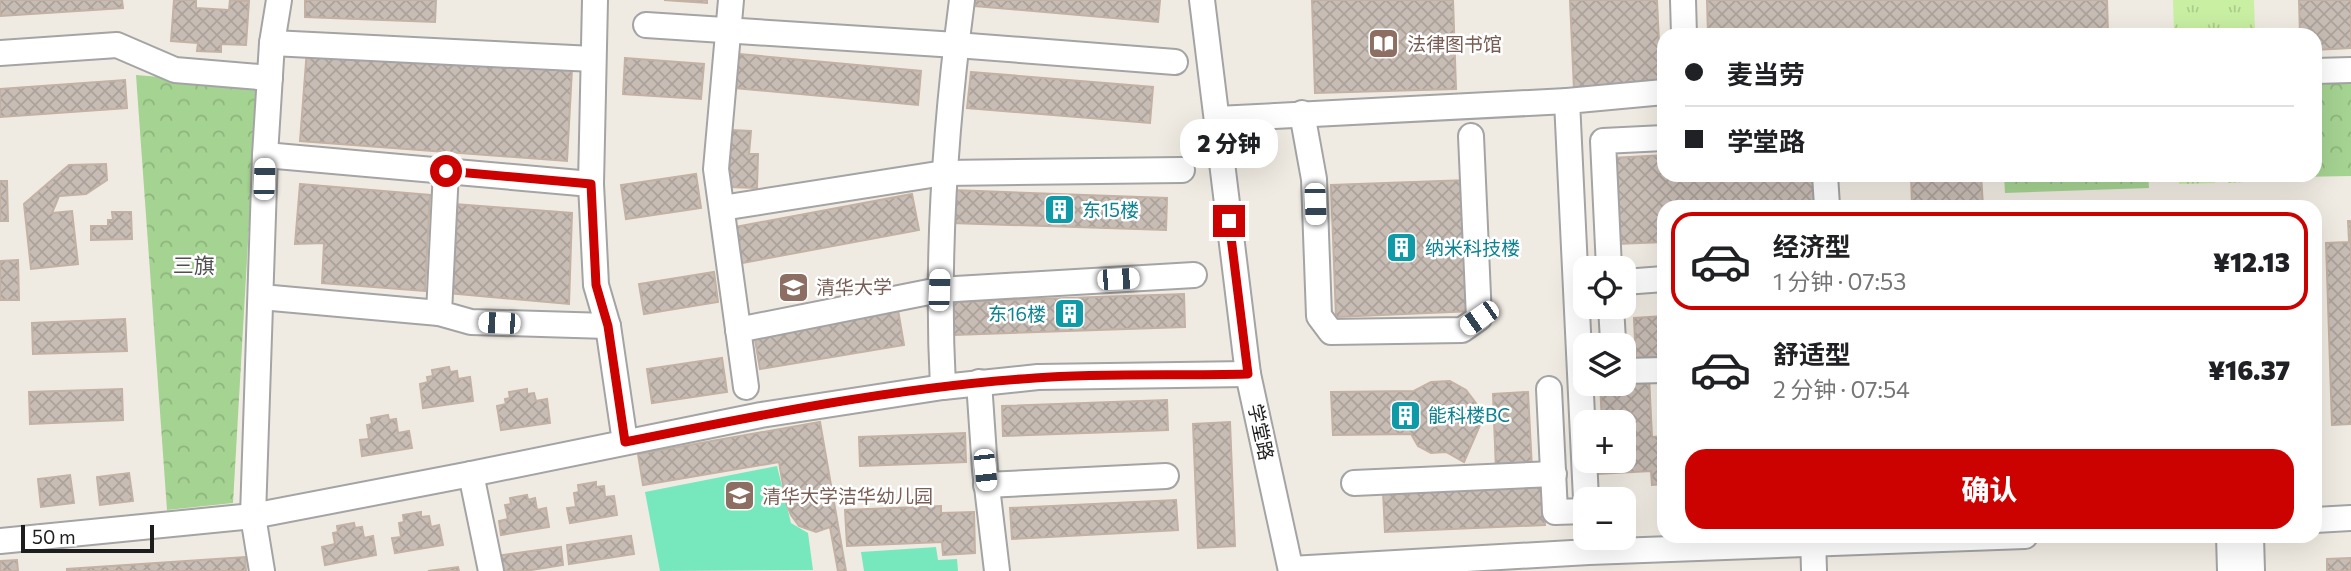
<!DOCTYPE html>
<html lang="zh">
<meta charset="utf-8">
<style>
:root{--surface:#fff;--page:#f6f6f6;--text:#202124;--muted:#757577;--line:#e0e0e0;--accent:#cb0200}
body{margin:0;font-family:Commissioner,"Noto Sans SC",sans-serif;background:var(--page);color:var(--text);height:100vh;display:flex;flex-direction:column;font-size:26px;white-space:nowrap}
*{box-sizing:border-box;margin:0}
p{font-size:23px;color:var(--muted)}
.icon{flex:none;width:38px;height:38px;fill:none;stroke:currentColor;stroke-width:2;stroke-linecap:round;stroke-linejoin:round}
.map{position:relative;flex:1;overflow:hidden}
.drawer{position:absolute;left:1657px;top:200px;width:665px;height:343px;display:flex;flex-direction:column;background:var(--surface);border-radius:21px;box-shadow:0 7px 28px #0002}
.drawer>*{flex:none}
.top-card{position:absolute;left:1657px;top:28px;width:665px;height:154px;border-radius:21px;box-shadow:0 7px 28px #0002;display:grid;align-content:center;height:154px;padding:0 28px;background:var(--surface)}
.controls{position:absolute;left:1573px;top:256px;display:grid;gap:14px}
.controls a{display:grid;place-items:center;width:63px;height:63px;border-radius:14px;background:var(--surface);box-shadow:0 7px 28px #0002;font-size:35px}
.scale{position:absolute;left:21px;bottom:18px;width:133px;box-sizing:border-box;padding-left:7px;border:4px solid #1d1d1d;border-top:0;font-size:19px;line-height:24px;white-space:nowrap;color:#1d1d1d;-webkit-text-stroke:5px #fff;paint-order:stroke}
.end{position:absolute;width:32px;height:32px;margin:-16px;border:9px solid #cb0200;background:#fff;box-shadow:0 0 0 4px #fff}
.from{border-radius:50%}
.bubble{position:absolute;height:49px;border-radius:21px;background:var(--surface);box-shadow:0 7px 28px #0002;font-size:23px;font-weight:800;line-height:49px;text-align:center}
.car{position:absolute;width:21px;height:42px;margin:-21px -10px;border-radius:9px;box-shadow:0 0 5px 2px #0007;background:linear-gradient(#fff 24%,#345 0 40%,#fff 0 76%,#345 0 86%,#fff 0)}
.top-card b{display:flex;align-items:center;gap:24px;height:66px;font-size:26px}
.top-card b+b{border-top:2px solid var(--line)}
.top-card i{width:18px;height:18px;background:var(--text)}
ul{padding:12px 0 0;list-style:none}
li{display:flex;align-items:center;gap:21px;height:98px;margin:0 14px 10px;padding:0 14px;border:4px solid transparent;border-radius:21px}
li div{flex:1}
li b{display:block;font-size:26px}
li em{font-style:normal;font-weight:800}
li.selected{border-color:var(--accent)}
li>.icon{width:63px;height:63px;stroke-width:1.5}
.primary-button{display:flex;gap:14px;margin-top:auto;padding:14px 28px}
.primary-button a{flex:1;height:80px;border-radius:21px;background:var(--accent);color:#fff;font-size:28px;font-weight:800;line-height:80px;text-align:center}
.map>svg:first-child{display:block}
</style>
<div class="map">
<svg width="2351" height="571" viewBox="0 0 2351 571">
<defs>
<pattern id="grass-tufts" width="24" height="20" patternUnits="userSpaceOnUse" patternTransform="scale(1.75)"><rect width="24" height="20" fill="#c8efa2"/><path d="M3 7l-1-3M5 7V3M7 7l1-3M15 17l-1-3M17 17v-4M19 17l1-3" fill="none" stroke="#abcc8b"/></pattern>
<pattern id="forest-crowns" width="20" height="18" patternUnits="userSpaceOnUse" patternTransform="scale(1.75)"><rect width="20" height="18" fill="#a5d392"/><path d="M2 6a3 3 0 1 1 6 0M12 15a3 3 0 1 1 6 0" fill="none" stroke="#8eb57d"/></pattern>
<pattern id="building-cross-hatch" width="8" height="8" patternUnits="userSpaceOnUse" patternTransform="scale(1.75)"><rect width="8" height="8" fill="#c8bdb5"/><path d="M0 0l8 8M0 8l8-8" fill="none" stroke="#aba29b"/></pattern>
</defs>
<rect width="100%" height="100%" fill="#f0ebe2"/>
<g fill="url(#grass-tufts)">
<polygon points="2173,0 2254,0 2255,35 2174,35"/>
<polygon points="2179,175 2215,175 2215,183 2179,184"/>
<polygon points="2228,175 2260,175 2260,181 2228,183"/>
</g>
<g fill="url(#forest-crowns)">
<polygon points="136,75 257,85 233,503 167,510"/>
<polygon points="2351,82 2351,176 2298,177 2298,175 2315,175 2315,83"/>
<polygon points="2004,175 2148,175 2149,188 2005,193"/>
</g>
<g fill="#77e7bd">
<polygon points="777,466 791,523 808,533 813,570 660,571 645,492"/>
<polygon points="936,547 938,560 957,559 958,571 864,571 861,552"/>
</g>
<g fill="url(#building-cross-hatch)" stroke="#c3b1a3" stroke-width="2">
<polygon points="0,0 122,0 123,8 0,16"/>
<polygon points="174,0 196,0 196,8 229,10 230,0 249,1 246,45 221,44 221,52 197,51 198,43 171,41"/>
<polygon points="305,0 436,0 435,22 305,17"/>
<polygon points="664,0 707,0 707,3"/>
<polygon points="975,0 1160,0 1158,22 975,6"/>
<polygon points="1312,0 1453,0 1456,89 1315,93"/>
<polygon points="1570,0 1657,0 1661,85 1574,90"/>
<polygon points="1707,0 2107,0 2108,33 1708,35"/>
<polygon points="2299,0 2351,0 2351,48 2315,50 2315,35 2300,35"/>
<polygon points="307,49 572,69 567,161 300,141"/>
<polygon points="739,54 921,71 918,105 735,88"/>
<polygon points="625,58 704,64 701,99 623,94"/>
<polygon points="971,72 1153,87 1150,123 967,108"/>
<polygon points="125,80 127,108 0,117 0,89"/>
<polygon points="730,130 751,131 749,154 758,154 757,188 728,187"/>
<polygon points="1664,155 1664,175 1818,175 1820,206 1664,206 1664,242 1617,244 1613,158"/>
<polygon points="106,164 107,180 86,194 59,196 52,213 72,211 78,264 31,269 24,204 69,165"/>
<polygon points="696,174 701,208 626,219 621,185"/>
<polygon points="1911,175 1981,175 1983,206 1912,206"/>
<polygon points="1468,180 1473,311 1336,317 1331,185"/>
<polygon points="0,181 7,181 8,221 0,221"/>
<polygon points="300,184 430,195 425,291 322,283 324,243 295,244"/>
<polygon points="952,190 1167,198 1166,230 951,223"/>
<polygon points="912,194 919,230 742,263 735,227"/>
<polygon points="454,204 572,213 569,304 448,293"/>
<polygon points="112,212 131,212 132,239 91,240 91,226 108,226 108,220 113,220"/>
<polygon points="2348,221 2351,221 2351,424 2332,425 2326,243 2349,242"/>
<polygon points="18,260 19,300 0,300 0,261"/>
<polygon points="714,272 718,302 644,314 639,284"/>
<polygon points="1184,294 1185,327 954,335 952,302"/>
<polygon points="898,310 904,345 760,369 754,334"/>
<polygon points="1664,316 1664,361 1636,363 1634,318"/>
<polygon points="125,319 127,351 33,354 32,323"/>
<polygon points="722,358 727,392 652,403 647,369"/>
<polygon points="449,367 450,372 457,371 458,379 470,377 473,401 423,408 420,384 428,382 427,377 433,376 432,370"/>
<polygon points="1649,377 1652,437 1664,436 1664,484 1652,485 1651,471 1597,474 1597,460 1624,460 1624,422 1602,422 1600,383 1624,383 1624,379"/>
<polygon points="1450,381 1466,390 1478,406 1480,425 1464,462 1446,452 1431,453 1418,446 1411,434 1333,435 1331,392 1414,391 1431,382"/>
<polygon points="122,389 123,420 30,424 29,392"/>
<polygon points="527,389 527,394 534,393 536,401 547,399 550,423 501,430 497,406 506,404 505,399 510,398 509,392"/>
<polygon points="1528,392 1532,469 1496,471 1493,394"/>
<polygon points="1167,400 1168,430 1003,436 1002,406"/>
<polygon points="388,415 389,420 396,419 398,433 409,431 412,448 362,456 360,440 369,439 367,425 372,424 371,418"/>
<polygon points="820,422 846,571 838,571 830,527 816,532 799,526 791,515 786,503 779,462 643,485 638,454"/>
<polygon points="1230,422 1235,546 1198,548 1193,424"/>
<polygon points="965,433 966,462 860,466 859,437"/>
<polygon points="129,473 133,501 100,505 97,477"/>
<polygon points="70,475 74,503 41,507 38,479"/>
<polygon points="596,482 596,487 604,486 605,497 614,496 617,515 570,523 567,508 576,507 574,493 579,492 578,485"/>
<polygon points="1543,486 1545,525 1385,532 1383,492"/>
<polygon points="527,495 528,500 535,498 537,510 546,508 549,527 501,535 499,521 508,519 505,505 511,504 510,498"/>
<polygon points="1176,500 1178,530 1012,539 1010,508"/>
<polygon points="941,506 941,513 974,512 975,553 943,555 942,542 847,546 845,510"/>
<polygon points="421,512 421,517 429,516 431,527 439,525 443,545 395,553 392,538 401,537 399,523 404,522 403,515"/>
<polygon points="354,523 355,528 362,527 364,538 373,536 376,555 325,565 322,547 335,544 333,533 338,532 337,526"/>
<polygon points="631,536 634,554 569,564 567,545"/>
<polygon points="561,547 563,565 525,571 498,571 496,556"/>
<polygon points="245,557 246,571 67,571 67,569"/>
<polygon points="2351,558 2351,571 2327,571 2327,559"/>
<polygon points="17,560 18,571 0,571 0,561"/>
<polygon points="458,567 459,571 428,571"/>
</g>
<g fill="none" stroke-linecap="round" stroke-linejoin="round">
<defs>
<g id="minor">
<polyline points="595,0 591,184 596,285 608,326 625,442"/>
<polyline points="731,0 716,169 746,387"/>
<polyline points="1202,0 1248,374 1291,571"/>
<polyline points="1683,0 1684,35"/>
<polyline points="646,25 956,45 1175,62"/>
<polyline points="272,43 593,59"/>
<polyline points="0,53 117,45 175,70 270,78"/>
<polyline points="2315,71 2351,70"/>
<polyline points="1302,113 1314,179 1319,316 1331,332 1462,330 1479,318 1471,136"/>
<polyline points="1217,119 1567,101"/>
<polyline points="265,155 591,184"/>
<polyline points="446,171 439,313 471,322 608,326"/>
<polyline points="1825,175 1827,206"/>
<polyline points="722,208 944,173 1182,170"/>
<polyline points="1609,268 1603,141 1664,138"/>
<polyline points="1624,282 1664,279"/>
<polyline points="261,297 439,313"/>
<polyline points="738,330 939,290 1194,275"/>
<polyline points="1609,345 1613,341 1611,306"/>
<polyline points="1624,371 1664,370"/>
<polyline points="979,382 985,470 997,571"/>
<path d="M943,387C936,257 945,129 962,0"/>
<polyline points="1549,389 1555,512 1586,511"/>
<polyline points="471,474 491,571"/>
<polyline points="1354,483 1554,474"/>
<polyline points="986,485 1166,476"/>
<polyline points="1586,499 1567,101 1664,92"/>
<polyline points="2315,520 2351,518"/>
<polyline points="1813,536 1814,571"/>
<polyline points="2229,536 2230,571"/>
<polyline points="2251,536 2252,571"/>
<polyline points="0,541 253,516 471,474 761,415 943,387 1038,377 1248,374"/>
<polyline points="1291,569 1589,552 2025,536"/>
<polyline points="262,571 253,516 265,155 272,43 279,0"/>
</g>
</defs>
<use href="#minor" stroke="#a4a4a4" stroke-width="28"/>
<use href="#minor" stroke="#fff" stroke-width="24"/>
</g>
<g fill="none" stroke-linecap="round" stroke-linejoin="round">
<path stroke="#cb0200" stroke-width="9" d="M446,171L591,184L596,285L608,326L625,442C759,415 898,387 1035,378C1106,373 1178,376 1248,374L1229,221"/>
</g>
<defs>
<symbol id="library-square" viewBox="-11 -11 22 22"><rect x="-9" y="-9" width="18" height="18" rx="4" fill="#8d6e63" stroke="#fff"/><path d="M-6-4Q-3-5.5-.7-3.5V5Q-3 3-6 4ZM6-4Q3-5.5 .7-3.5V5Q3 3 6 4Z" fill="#fff"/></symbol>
<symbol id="building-square" viewBox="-11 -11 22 22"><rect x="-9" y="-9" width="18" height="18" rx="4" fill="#0f9aa8" stroke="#fff"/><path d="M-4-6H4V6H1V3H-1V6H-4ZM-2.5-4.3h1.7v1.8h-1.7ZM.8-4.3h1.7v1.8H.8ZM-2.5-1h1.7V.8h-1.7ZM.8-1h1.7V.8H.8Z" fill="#fff"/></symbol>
<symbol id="university-square" viewBox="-11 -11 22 22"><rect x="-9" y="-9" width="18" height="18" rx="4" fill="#8d6e63" stroke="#fff"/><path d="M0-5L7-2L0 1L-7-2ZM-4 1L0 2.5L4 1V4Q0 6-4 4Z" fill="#fff"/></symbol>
<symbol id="school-square" viewBox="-11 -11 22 22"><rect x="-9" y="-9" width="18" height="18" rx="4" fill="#8d6e63" stroke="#fff"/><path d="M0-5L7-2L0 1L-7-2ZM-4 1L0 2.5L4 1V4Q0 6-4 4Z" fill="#fff"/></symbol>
</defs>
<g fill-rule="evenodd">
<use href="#library-square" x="1366" y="26" width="35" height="35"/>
<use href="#building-square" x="1042" y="192" width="35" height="35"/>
<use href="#building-square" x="1384" y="230" width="35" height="35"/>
<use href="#university-square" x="776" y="270" width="35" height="35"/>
<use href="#building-square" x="1052" y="296" width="35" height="35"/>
<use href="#building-square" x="1388" y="398" width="35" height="35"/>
<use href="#school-square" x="722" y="478" width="35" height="35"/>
</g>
<g text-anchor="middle" stroke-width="5" stroke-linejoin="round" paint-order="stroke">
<g font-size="19" fill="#785e54" stroke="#fff" text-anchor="start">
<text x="1407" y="51">法律图书馆</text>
<text x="816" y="294">清华大学</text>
<text x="762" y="503">清华大学洁华幼儿园</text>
</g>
<g font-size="19" fill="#0d838f" stroke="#fff" text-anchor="start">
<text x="1082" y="217">东15楼</text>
<text x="1425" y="255">纳米科技楼</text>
<text x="1046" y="321" text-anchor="end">东16楼</text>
<text x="1428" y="422">能科楼BC</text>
</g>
<g font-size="19" fill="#1d1d1d" stroke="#fff">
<text transform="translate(1261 432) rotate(78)" y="7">学堂路</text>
</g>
<g font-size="21" fill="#505050" stroke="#fff">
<text x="194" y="273">三旗</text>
</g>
</g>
</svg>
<div class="controls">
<a><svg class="icon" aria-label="locate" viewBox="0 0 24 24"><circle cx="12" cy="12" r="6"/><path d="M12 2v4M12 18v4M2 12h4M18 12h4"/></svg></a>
<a><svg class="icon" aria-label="layers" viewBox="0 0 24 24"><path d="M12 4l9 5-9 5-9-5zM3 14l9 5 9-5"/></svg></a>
<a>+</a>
<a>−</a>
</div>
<div class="scale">50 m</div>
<i class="end from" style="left:446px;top:171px"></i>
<i class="end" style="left:1229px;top:221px"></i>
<div class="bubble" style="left:1180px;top:119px;width:98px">2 分钟</div>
<i class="car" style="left:264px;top:179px;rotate:2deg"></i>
<i class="car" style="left:1315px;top:204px;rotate:178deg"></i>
<i class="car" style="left:1118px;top:279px;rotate:87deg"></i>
<i class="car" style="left:939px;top:290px;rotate:2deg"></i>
<i class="car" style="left:1479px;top:318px;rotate:235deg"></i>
<i class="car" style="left:499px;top:323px;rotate:272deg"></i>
<i class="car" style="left:985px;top:470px;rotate:174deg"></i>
<div class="top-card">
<b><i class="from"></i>麦当劳</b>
<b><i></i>学堂路</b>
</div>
<section class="drawer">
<ul>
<li class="selected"><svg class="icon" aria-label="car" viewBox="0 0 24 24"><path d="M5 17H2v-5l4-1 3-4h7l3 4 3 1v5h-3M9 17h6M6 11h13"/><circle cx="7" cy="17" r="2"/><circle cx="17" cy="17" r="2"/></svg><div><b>经济型</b><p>1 分钟 · 07:53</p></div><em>¥12.13</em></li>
<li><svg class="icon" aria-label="car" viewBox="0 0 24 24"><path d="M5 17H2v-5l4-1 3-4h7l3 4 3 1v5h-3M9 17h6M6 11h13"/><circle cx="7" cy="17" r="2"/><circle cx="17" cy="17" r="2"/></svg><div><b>舒适型</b><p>2 分钟 · 07:54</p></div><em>¥16.37</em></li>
</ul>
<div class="primary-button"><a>确认</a></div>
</section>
</div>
